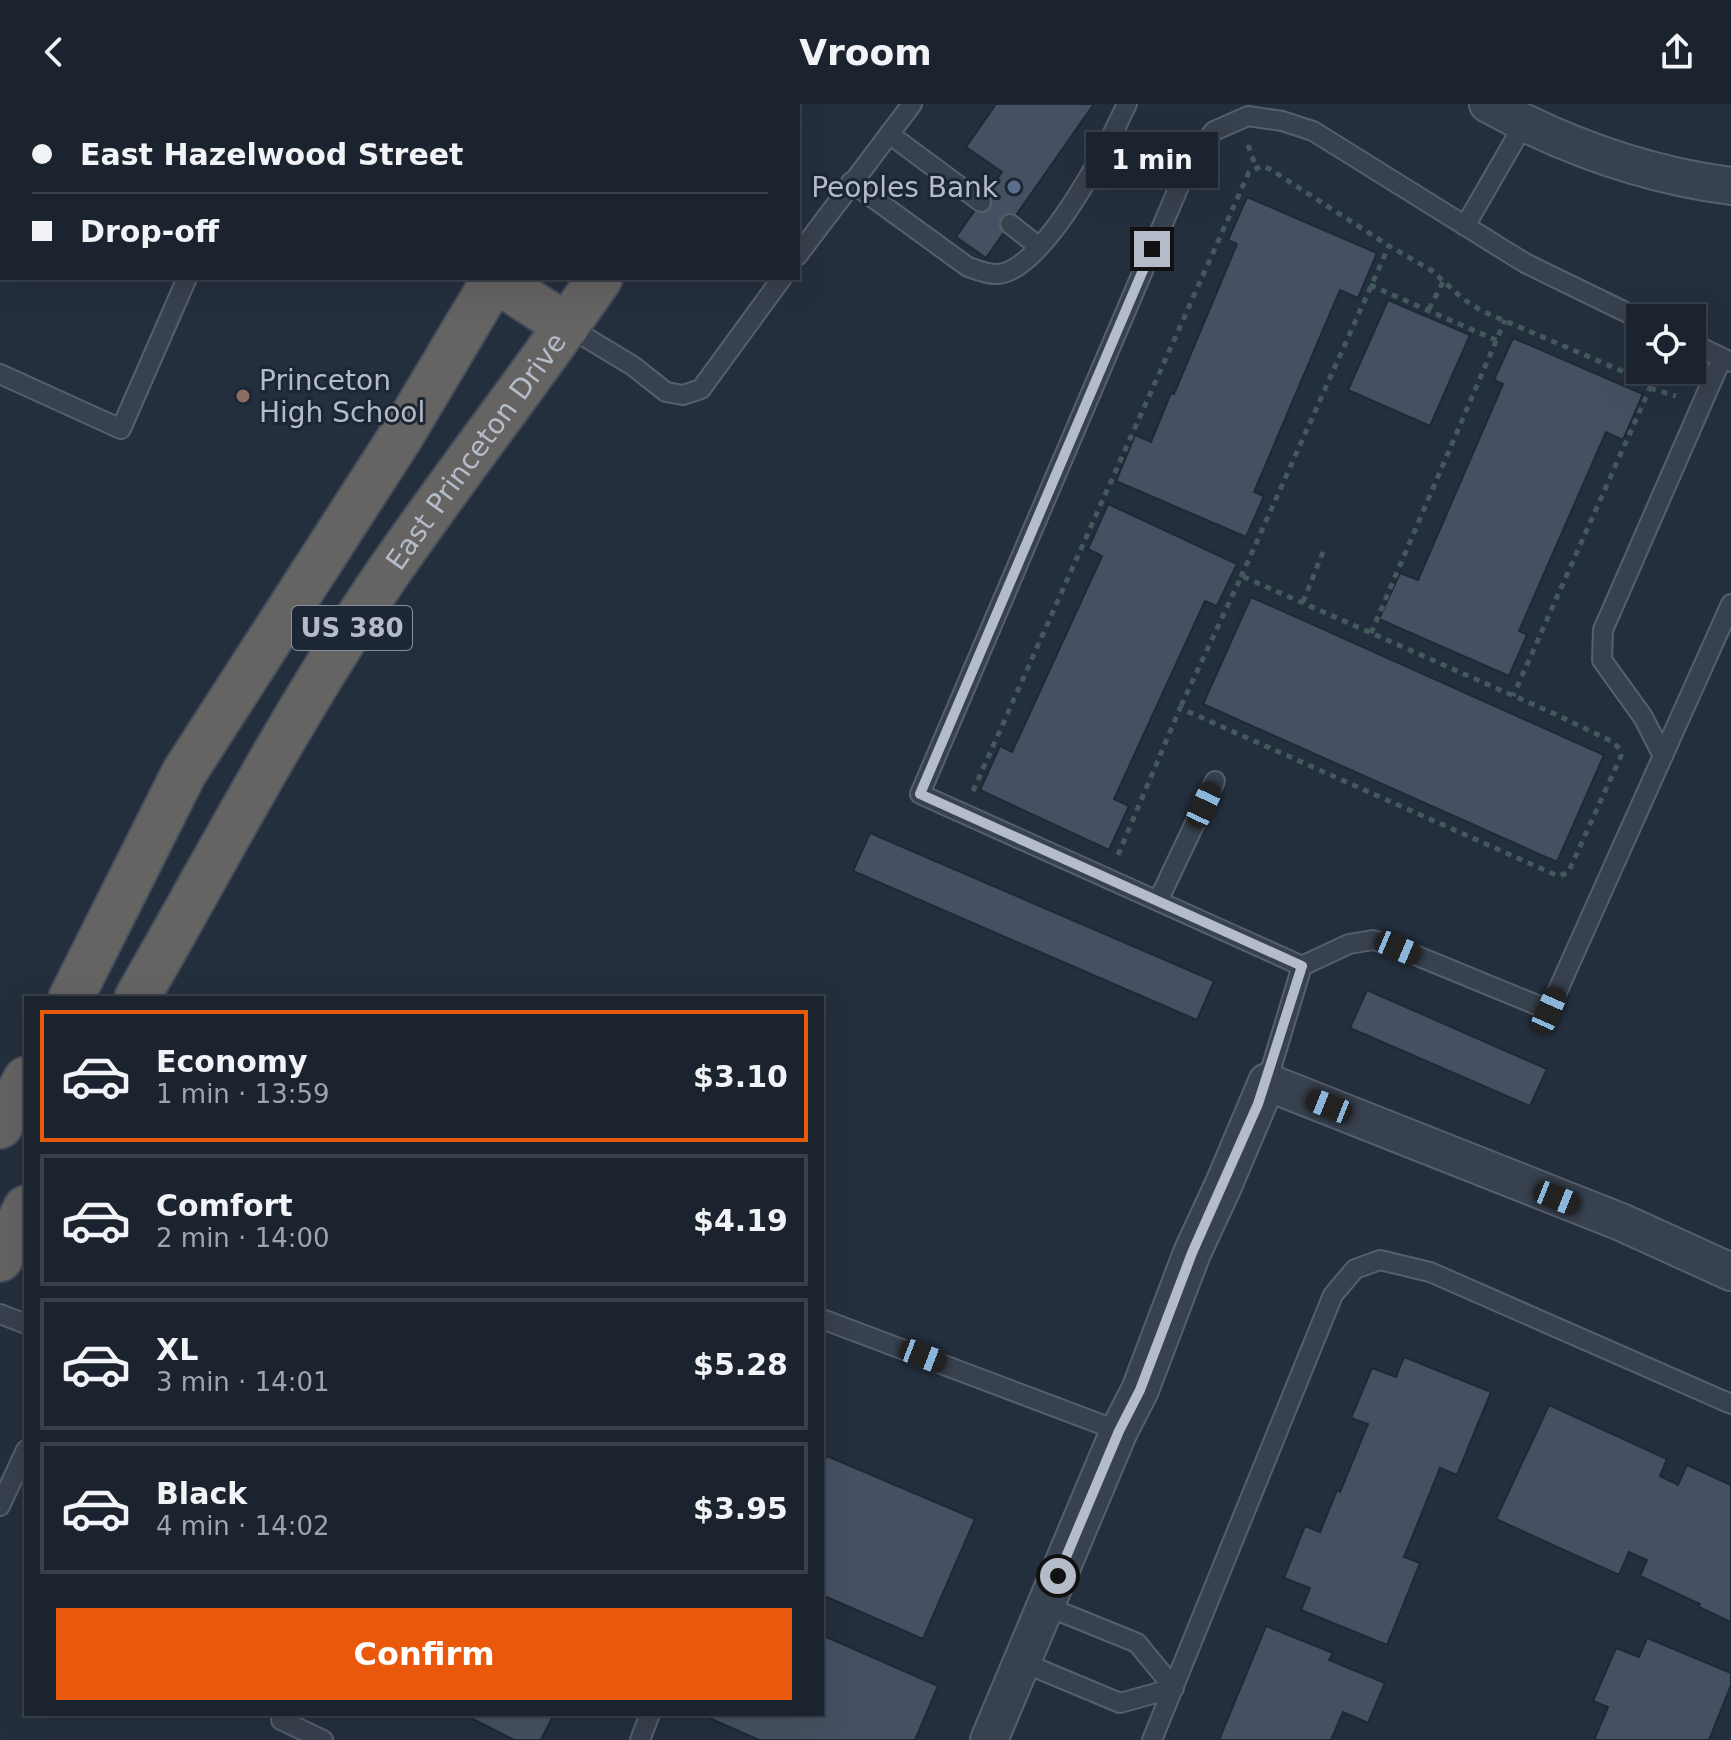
<!DOCTYPE html>
<meta charset="utf-8">
<style>
:root{--surface:#1b232e;--page:#242b36;--text:#f1f3f6;--muted:#a0a4aa;--line:#39404a;--accent:#ea580c}
body{margin:0;font-family:"DejaVu Sans",sans-serif;background:var(--page);color:var(--text);height:100vh;display:flex;flex-direction:column;font-size:30px;white-space:nowrap}
*{box-sizing:border-box;margin:0}
p{font-size:26px;color:var(--muted)}
.icon{flex:none;width:44px;height:44px;fill:none;stroke:currentColor;stroke-width:2;stroke-linecap:round;stroke-linejoin:round}
.map{position:relative;flex:1;overflow:hidden}
.sheet{position:absolute;left:24px;top:892px;width:800px;height:720px;display:flex;flex-direction:column;background:var(--surface);border-radius:0px;box-shadow:0 8px 32px #0002,0 0 0 2px var(--line)}
.sheet>*{flex:none}
.guide{position:absolute;left:0px;top:0px;width:800px;height:176px;box-shadow:0 8px 32px #0002,0 0 0 2px var(--line);display:grid;align-content:center;height:176px;padding:0 32px;background:var(--surface)}
.buttons{position:absolute;left:1626px;top:200px;display:grid;gap:16px}
.buttons a{display:grid;place-items:center;width:80px;height:80px;border-radius:0px;background:var(--surface);box-shadow:0 8px 32px #0002,0 0 0 2px var(--line);font-size:40px}
.end{position:absolute;width:36px;height:36px;margin:-18px;border:10px solid #b4bcc9;background:#111;box-shadow:0 0 0 4px #111}
.from{border-radius:50%}
.bubble{position:absolute;height:56px;border-radius:0px;background:var(--surface);box-shadow:0 8px 32px #0002,0 0 0 2px var(--line);font-size:26px;font-weight:800;line-height:56px;text-align:center}
.car{position:absolute;width:24px;height:48px;margin:-24px -12px;border-radius:10px;box-shadow:0 0 6px 2px #0007;background:linear-gradient(#222 24%,#8ab4d8 0 40%,#222 0 76%,#8ab4d8 0 86%,#222 0)}
.guide b{display:flex;align-items:center;gap:28px;height:76px;font-size:30px}
.guide b+b{border-top:2px solid var(--line)}
.guide i{width:20px;height:20px;background:var(--text)}
ul{padding:14px 0 0;list-style:none}
li{display:flex;align-items:center;gap:24px;height:132px;margin:0 16px 12px;padding:0 16px;border:4px solid var(--line);border-radius:0px}
li div{flex:1}
li b{display:block;font-size:30px}
li em{font-style:normal;font-weight:800}
li.on{border-color:var(--accent)}
li>.icon{width:72px;height:72px;stroke-width:1.5}
.cta{display:flex;gap:16px;margin-top:auto;padding:16px 32px}
.cta a{flex:1;height:92px;border-radius:0px;background:var(--accent);color:#fff;font-size:32px;font-weight:800;line-height:92px;text-align:center}
header{display:flex;justify-content:space-between;align-items:center;height:104px;padding:0 32px;background:var(--surface);font-size:36px;font-weight:800}
.map>svg:first-child{display:block}
</style>
<header><svg class="icon" aria-label="back" viewBox="0 0 24 24"><path d="M15 5l-7 7 7 7"/></svg>Vroom<svg class="icon" aria-label="share" viewBox="0 0 24 24"><path d="M12 15V3M7 8l5-5 5 5M5 13v7h14v-7"/></svg></header>
<div class="map">
<svg width="1731" height="1636" viewBox="0 0 1731 1636">
<rect width="100%" height="100%" fill="#242f3e"/>
<g fill="#455162" stroke="#1f2835" stroke-width="2">
<polygon points="996,0 1094,0 986,154 956,133 1002,68 966,43"/>
<polygon points="1247,93 1377,149 1358,194 1340,186 1254,388 1264,392 1246,433 1116,377 1135,331 1151,338 1171,289 1174,290 1237,140 1228,136"/>
<polygon points="1388,196 1470,231 1430,322 1348,286"/>
<polygon points="1513,234 1643,290 1623,336 1606,328 1519,527 1527,531 1509,572 1379,515 1400,469 1418,476 1503,280 1494,276"/>
<polygon points="1108,400 1237,460 1217,502 1205,497 1114,695 1129,702 1109,746 980,686 1000,642 1012,648 1102,452 1088,445"/>
<polygon points="1251,493 1604,651 1557,758 1203,600"/>
<polygon points="870,729 1214,877 1197,916 853,767"/>
<polygon points="1367,886 1547,965 1530,1002 1350,924"/>
<polygon points="1404,1253 1491,1288 1457,1371 1440,1364 1404,1453 1420,1459 1387,1541 1301,1506 1310,1484 1284,1474 1305,1422 1320,1428 1337,1386 1340,1388 1368,1320 1351,1314 1372,1264 1396,1273"/>
<polygon points="1549,1301 1667,1355 1660,1372 1678,1381 1687,1361 1731,1381 1731,1518 1699,1503 1700,1500 1640,1472 1647,1456 1629,1448 1619,1471 1496,1415"/>
<polygon points="827,1352 975,1415 923,1535 822,1491 822,1362"/>
<polygon points="1266,1522 1333,1549 1329,1556 1385,1579 1368,1619 1343,1608 1331,1636 1219,1636"/>
<polygon points="822,1531 938,1582 915,1636 759,1636 700,1610 822,1610"/>
<polygon points="1647,1534 1731,1569 1731,1581 1709,1636 1594,1636 1608,1603 1593,1597 1616,1544 1639,1553"/>
<polygon points="463,1610 554,1610 541,1636 514,1636"/>
</g>
<g fill="none" stroke-linecap="round" stroke-linejoin="round">
<defs>
<g id="service">
<polyline points="280,0 282,2"/>
<polyline points="262,2 263,0"/>
<polyline points="889,30 981,98"/>
<path d="M851,78L968,163C978,166 988,171 998,170C1044,167 1109,39 1127,0"/>
<polyline points="1010,120 1038,142"/>
<polyline points="1465,122 1524,20"/>
<polyline points="798,151 912,0"/>
<polyline points="567,222 633,262 666,288 683,291 701,285 782,174"/>
<polyline points="1692,239 1731,258"/>
<polyline points="0,270 121,325 187,174"/>
<polyline points="1663,652 1643,613 1602,556 1603,526 1722,254"/>
<polyline points="1158,797 1215,677"/>
<polyline points="1302,862 920,690 1189,59 1214,27 1248,12 1282,17 1313,27 1525,159 1640,215"/>
<polyline points="1267,978 1302,862 1349,840 1373,836 1398,844 1549,906 1731,500"/>
<polyline points="0,1210 26,1220"/>
<polyline points="822,1215 1119,1327"/>
<polyline points="0,1402 26,1346"/>
<polyline points="1022,1558 1120,1599 1174,1584 1137,1539 1046,1502"/>
<polyline points="285,1610 281,1616 323,1636"/>
<polyline points="640,1636 650,1610"/>
<polyline points="1152,1636 1333,1191 1355,1165 1380,1156 1430,1168 1731,1300"/>
</g>
<g id="minor">
<path d="M1488,0C1563,41 1646,71 1731,82"/>
<polyline points="989,1636 1119,1327 1140,1286 1192,1149 1223,1082 1267,978 1621,1118 1731,1168"/>
</g>
<g id="trunk">
<polyline points="618,2 620,0"/>
<polyline points="721,2 722,0"/>
<polyline points="494,175 567,222"/>
<polyline points="71,894 184,669 401,332 495,174"/>
<path id="s1" d="M137,894C219,751 294,606 387,470C456,370 531,274 600,174"/>
<polyline points="0,1022 26,975"/>
<polyline points="0,1155 26,1104"/>
</g>
</defs>
<use href="#service" stroke="#565f6c" stroke-width="22"/>
<use href="#minor" stroke="#565f6c" stroke-width="40"/>
<use href="#trunk" stroke="#434c59" stroke-width="48"/>
<g stroke="#44595c" stroke-width="5" stroke-dasharray="6 6" stroke-linecap="butt">
<polyline points="1248,41 1256,63"/>
<polyline points="1370,181 1498,237"/>
<polyline points="1429,205 1443,178"/>
<polyline points="1650,284 1676,292"/>
<polyline points="1241,473 1389,142 1431,166 1463,195 1482,207 1643,276 1650,284 1513,592"/>
<polyline points="1303,498 1323,448"/>
<polyline points="1371,529 1505,216"/>
<polyline points="973,687 1249,68 1262,62 1270,65 1389,142"/>
<polyline points="1118,751 1180,604 1558,772 1568,769 1621,652 1620,645 1611,637 1555,610 1244,473 1241,473 1180,604"/>
</g>
<use href="#service" stroke="#38414e" stroke-width="18"/>
<use href="#minor" stroke="#38414e" stroke-width="36"/>
<use href="#trunk" stroke="#656462" stroke-width="44"/>
</g>
<g fill="none" stroke-linecap="round" stroke-linejoin="round">
<polyline stroke="#b4bcc9" stroke-width="10" points="1058,1472 1119,1327 1140,1286 1192,1149 1258,1000 1302,862 920,690 1152,145"/>
</g>
<circle fill="#5c6f8a" stroke="#1d2633" stroke-width="3" cx="1014" cy="83" r="8"/>
<circle fill="#8d6e63" stroke="#1d2633" stroke-width="3" cx="243" cy="292" r="8"/>
<g text-anchor="middle" stroke-width="6" stroke-linejoin="round" paint-order="stroke">
<rect fill="#1d2633" stroke="#878f9c" stroke-width="2" x="292" y="502" width="120" height="44" rx="6"/>
<g font-size="26" font-weight="bold" fill="#b4bcc9">
<text x="352" y="533">US 380</text>
</g>
<g font-size="28" fill="#b4bcc9" stroke="#1d2633" text-anchor="end">
<text x="998" y="93">Peoples Bank</text>
<text x="259" y="286" text-anchor="start">Princeton<tspan x="259" dy="32">High School</tspan></text>
</g>
<g font-size="28" fill="#b4bcc9" stroke="#1d2633">
<text dy="10" stroke="none"><textPath href="#s1" startOffset="644">East Princeton Drive</textPath></text>
</g>
</g>
</svg>
<div class="buttons">
<a><svg class="icon" aria-label="locate" viewBox="0 0 24 24"><circle cx="12" cy="12" r="6"/><path d="M12 2v4M12 18v4M2 12h4M18 12h4"/></svg></a>
</div>
<i class="end from" style="left:1058px;top:1472px"></i>
<i class="end" style="left:1152px;top:145px"></i>
<div class="bubble" style="left:1086px;top:28px;width:132px">1 min</div>
<i class="car" style="left:1204px;top:701px;rotate:25deg"></i>
<i class="car" style="left:1398px;top:844px;rotate:113deg"></i>
<i class="car" style="left:1549px;top:906px;rotate:24deg"></i>
<i class="car" style="left:1329px;top:1002px;rotate:292deg"></i>
<i class="car" style="left:1557px;top:1094px;rotate:112deg"></i>
<i class="car" style="left:923px;top:1252px;rotate:111deg"></i>
<div class="guide">
<b><i class="from"></i>East Hazelwood Street</b>
<b><i></i>Drop-off</b>
</div>
<section class="sheet">
<ul>
<li class="on"><svg class="icon" aria-label="car" viewBox="0 0 24 24"><path d="M5 17H2v-5l4-1 3-4h7l3 4 3 1v5h-3M9 17h6M6 11h13"/><circle cx="7" cy="17" r="2"/><circle cx="17" cy="17" r="2"/></svg><div><b>Economy</b><p>1 min · 13:59</p></div><em>$3.10</em></li>
<li><svg class="icon" aria-label="car" viewBox="0 0 24 24"><path d="M5 17H2v-5l4-1 3-4h7l3 4 3 1v5h-3M9 17h6M6 11h13"/><circle cx="7" cy="17" r="2"/><circle cx="17" cy="17" r="2"/></svg><div><b>Comfort</b><p>2 min · 14:00</p></div><em>$4.19</em></li>
<li><svg class="icon" aria-label="car" viewBox="0 0 24 24"><path d="M5 17H2v-5l4-1 3-4h7l3 4 3 1v5h-3M9 17h6M6 11h13"/><circle cx="7" cy="17" r="2"/><circle cx="17" cy="17" r="2"/></svg><div><b>XL</b><p>3 min · 14:01</p></div><em>$5.28</em></li>
<li><svg class="icon" aria-label="car" viewBox="0 0 24 24"><path d="M5 17H2v-5l4-1 3-4h7l3 4 3 1v5h-3M9 17h6M6 11h13"/><circle cx="7" cy="17" r="2"/><circle cx="17" cy="17" r="2"/></svg><div><b>Black</b><p>4 min · 14:02</p></div><em>$3.95</em></li>
</ul>
<div class="cta"><a>Confirm</a></div>
</section>
</div>
